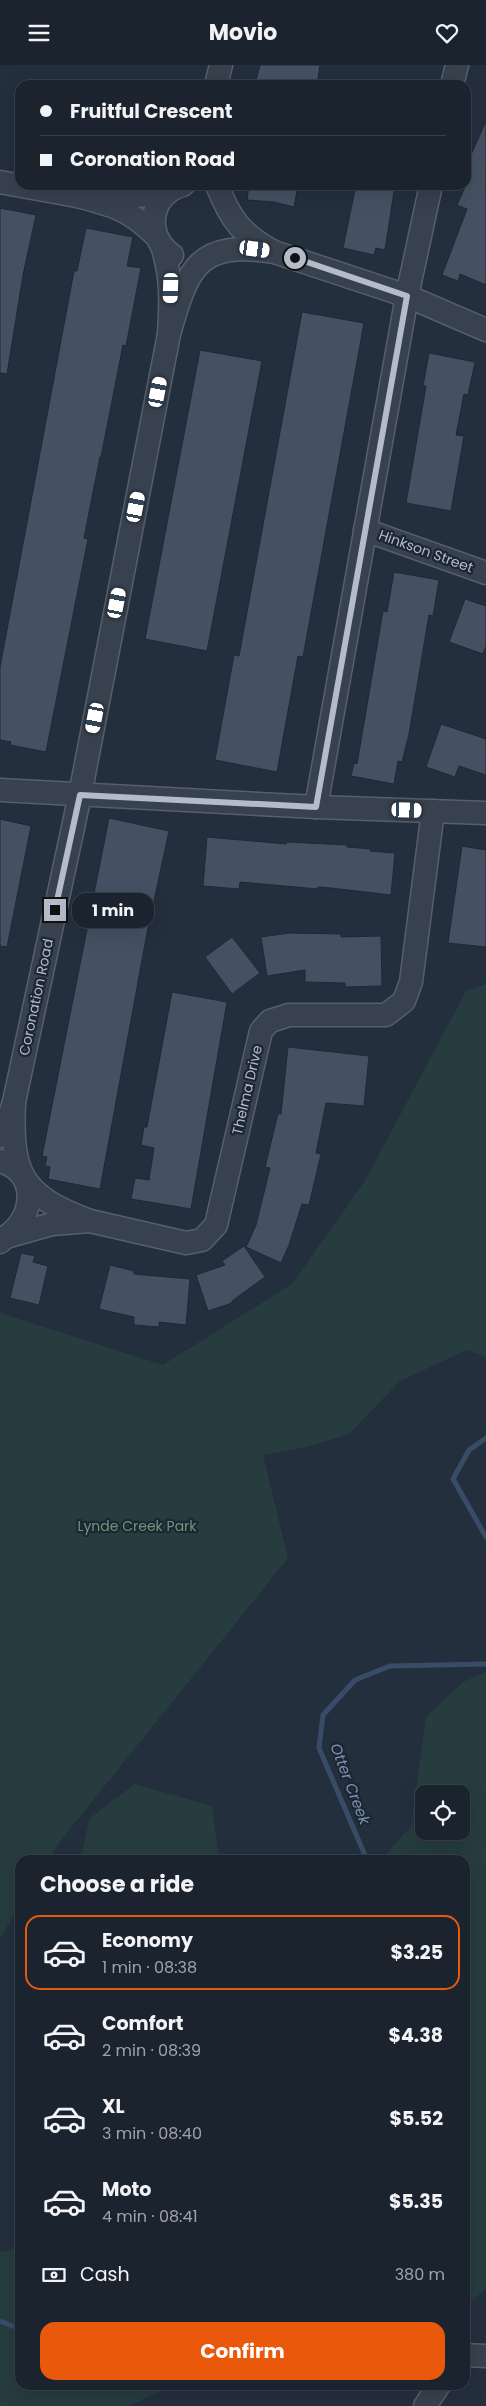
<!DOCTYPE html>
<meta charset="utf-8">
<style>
:root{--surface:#1b232e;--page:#282f3a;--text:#f1f3f6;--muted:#a0a4aa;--line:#39404a;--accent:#ea580c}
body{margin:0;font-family:Poppins,sans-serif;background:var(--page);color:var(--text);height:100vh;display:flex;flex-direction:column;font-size:19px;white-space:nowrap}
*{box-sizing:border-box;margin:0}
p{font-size:16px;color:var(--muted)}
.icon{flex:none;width:28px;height:28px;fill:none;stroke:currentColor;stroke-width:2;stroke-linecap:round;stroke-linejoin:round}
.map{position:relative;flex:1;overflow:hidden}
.details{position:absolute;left:15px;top:1790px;width:455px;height:535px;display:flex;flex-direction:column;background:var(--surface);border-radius:15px;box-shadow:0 5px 20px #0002,0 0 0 1px var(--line)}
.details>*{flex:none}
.guide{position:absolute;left:15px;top:15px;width:456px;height:110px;border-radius:15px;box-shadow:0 5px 20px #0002,0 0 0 1px var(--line);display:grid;align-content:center;height:110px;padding:0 25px;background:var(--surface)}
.tools{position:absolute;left:415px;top:1720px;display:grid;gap:10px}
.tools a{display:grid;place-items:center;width:55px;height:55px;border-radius:10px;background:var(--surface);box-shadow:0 5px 20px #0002,0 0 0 1px var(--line);font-size:25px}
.end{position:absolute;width:22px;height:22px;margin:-11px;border:6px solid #b4bcc9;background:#111;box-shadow:0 0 0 2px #111}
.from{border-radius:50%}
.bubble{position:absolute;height:35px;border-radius:15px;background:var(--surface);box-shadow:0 5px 20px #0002,0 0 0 1px var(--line);font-size:16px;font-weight:700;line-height:35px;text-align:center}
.car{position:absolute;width:15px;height:30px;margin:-15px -8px;border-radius:6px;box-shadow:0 0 4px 1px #0007;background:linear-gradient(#fff 24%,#345 0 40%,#fff 0 76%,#345 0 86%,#fff 0)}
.guide b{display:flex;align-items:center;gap:18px;height:48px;font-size:19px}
.guide b+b{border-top:1px solid var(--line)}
.guide i{width:12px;height:12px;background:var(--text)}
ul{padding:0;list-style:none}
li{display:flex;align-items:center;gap:15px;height:75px;margin:0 10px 8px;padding:0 15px;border:2px solid transparent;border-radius:15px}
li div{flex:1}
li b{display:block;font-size:19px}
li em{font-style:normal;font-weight:700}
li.current{border-color:var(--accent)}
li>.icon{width:45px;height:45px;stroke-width:1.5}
h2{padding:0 25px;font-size:22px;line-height:60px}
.pay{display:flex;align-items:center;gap:12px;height:55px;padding:0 25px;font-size:19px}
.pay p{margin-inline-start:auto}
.cta{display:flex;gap:10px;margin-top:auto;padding:10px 25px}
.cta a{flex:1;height:58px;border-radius:15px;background:var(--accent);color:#fff;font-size:20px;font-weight:700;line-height:58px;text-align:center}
header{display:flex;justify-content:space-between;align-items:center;height:65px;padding:0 25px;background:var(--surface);font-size:22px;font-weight:700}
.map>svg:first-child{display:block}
</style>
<header><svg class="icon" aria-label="menu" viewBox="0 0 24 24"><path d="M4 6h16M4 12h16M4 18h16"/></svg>Movio<svg class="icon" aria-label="heart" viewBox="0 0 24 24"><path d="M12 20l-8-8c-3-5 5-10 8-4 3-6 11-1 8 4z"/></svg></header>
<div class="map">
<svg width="486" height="2341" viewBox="0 0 486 2341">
<rect width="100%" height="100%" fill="#242f3e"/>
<g fill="#263c3f" fill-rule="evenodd">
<polygon points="486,919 486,1292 467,1285 400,1316 349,1369 307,1382 263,1390 288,1493 62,1774 48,1795 20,1795 20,1841 0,1873 0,1248 163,1300 292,1219 365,1116 466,926"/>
<path d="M486,1607V2223L473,2235L465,2239V1795H381L411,1761L426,1652L463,1617ZM424,1729H461V1766H424Z"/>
<polygon points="135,1719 212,1741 219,1795 80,1795 90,1753"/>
<polygon points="20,2183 20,2320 173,2320 129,2341 0,2341 0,2187"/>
</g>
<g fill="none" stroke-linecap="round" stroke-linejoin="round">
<g stroke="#394c67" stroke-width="5">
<polyline points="486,1373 469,1385 453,1414 486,1472"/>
<polyline points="367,1795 319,1683 323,1650 355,1615 390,1601 486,1599"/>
<polyline points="0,2256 20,2264"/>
</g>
</g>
<g fill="#455162" stroke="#1f2835">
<polygon points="260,0 320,0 317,20 255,20"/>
<polygon points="486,56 486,220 460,209 458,216 442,210 467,144 457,140 466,120 466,101"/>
<polygon points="249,120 298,120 294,142 274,137 247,135"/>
<polygon points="356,120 395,120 385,185 376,183 374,190 343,183"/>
<polygon points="0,143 36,150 23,210 7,309 0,308"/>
<polygon points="86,163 133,172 127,201 141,203 126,281 123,280 101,392 100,392 84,473 88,474 46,687 10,680 11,677 0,675 0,602 74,206 77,206"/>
<polygon points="302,247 364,258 303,592 298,591 277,707 215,695 234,590 239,591"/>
<polygon points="200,285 262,296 207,586 145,574"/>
<polygon points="429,288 475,297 468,330 464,329 456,370 464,371 451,446 406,438 426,321 423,321"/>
<polygon points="394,507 439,515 433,551 429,550 409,669 402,697 398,696 394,719 351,711 354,698 357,699 383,546 387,547"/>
<polygon points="465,534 486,541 486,581 483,589 449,577"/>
<polygon points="441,659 486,674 486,710 459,701 455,712 426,702"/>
<polygon points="109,753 169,766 147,868 100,1124 48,1114 50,1102 45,1101 47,1092 42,1091"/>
<polygon points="0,754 31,761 7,882 0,881"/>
<polygon points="207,772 286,779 287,777 347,780 347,782 371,784 370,786 395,788 391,830 331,823 318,822 318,824 240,817 239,824 203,821"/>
<polygon points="462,781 486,785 486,882 448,878"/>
<polygon points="289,868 341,869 341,872 381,871 382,921 345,922 345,918 305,917 305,905 267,911 261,872"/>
<polygon points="232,872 260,908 232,929 205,892"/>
<polygon points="172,927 227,937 191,1144 131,1134 135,1113 149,1115 154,1083 141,1080 144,1062 147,1062"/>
<polygon points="288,982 369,991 364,1041 326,1038 316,1088 321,1089 309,1140 302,1139 289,1180 281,1198 246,1182 256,1160 270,1103 265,1102 278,1049 281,1049"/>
<polygon points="244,1181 265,1212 232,1236 232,1238 208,1246 196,1210 225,1200 222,1196"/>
<polygon points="21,1188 35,1191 33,1197 48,1201 39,1240 10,1233"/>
<polygon points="110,1200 134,1206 134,1209 190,1214 186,1260 159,1257 159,1262 134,1260 134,1252 99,1244"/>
</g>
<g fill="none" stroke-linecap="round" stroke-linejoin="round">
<defs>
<g id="minor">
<polyline points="216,20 221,0"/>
<polyline points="452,20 457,0"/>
<polyline points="0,117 77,131"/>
<path d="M155,170C129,144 112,140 77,131C96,131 160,135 172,122"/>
<path d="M162,181C172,211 171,238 169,269C188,202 198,175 274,187C242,170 230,154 217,120"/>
<polyline points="274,187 407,231 486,265"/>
<path d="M172,190C144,171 149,129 183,120"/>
<polyline points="365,465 486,508"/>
<polyline points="0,725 316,742 486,748"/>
<polyline points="316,742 407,231 431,120"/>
<polyline points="14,1037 80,730 169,269"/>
<path d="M0,1071L5,1064L14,1037C11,1110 21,1130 90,1156L52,1159L6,1172L0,1177"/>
<path d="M0,1096C38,1107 36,1151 7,1171"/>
<polyline points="90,1156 186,1178 202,1175 216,1160 261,966 270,956 289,950 386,950 404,936 411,917 433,746"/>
<polyline points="465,2290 486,2291"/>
<polyline points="425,2341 439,2320"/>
</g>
</defs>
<use href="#minor" stroke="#565f6c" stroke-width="25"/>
<use href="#minor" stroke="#38414e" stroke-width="22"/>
</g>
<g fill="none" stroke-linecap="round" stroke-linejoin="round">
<polyline stroke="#b4bcc9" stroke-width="6" points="55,845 80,730 316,742 407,231 295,193"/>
</g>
<g text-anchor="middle" stroke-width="4.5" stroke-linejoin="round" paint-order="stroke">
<g font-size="14" fill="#b4bcc9" stroke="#1d2633">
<text transform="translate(426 486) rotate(20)" y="5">Hinkson Street</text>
<text transform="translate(36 932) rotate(-78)" y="5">Coronation Road</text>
<text transform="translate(247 1025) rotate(-77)" y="5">Thelma Drive</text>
</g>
<g font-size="14" fill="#6b9a76" stroke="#1d2633">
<text x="137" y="1466">Lynde Creek Park</text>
</g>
<g font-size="15" font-style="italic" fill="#7c92b1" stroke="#1d2633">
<text transform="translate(350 1719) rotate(69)" y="5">Otter Creek</text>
</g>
</g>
</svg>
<div class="tools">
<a><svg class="icon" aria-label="locate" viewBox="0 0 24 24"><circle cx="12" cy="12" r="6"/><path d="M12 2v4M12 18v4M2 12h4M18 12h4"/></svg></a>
</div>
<i class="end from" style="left:295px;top:193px"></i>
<i class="end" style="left:55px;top:845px"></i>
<div class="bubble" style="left:72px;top:828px;width:82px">1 min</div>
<i class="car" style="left:255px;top:184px;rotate:98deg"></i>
<i class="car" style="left:171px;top:223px;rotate:182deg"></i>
<i class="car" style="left:158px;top:327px;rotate:11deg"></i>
<i class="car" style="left:136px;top:442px;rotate:11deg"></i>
<i class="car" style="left:117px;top:538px;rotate:11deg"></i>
<i class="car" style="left:95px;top:653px;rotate:191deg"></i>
<i class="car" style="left:407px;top:745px;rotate:92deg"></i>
<div class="guide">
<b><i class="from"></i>Fruitful Crescent</b>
<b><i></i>Coronation Road</b>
</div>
<section class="details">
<h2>Choose a ride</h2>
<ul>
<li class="current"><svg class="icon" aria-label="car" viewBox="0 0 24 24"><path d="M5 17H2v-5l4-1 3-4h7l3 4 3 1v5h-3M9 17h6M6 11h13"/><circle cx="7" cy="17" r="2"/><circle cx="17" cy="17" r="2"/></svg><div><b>Economy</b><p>1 min · 08:38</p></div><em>$3.25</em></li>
<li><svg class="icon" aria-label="car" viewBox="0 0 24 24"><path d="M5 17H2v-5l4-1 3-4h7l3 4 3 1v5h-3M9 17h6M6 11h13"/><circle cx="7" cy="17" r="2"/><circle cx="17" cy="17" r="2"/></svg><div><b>Comfort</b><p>2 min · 08:39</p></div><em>$4.38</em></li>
<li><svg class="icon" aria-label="car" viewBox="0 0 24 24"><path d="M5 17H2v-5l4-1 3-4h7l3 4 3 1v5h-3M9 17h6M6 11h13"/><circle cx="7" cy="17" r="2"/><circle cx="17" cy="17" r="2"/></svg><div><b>XL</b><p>3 min · 08:40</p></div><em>$5.52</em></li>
<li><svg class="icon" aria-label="car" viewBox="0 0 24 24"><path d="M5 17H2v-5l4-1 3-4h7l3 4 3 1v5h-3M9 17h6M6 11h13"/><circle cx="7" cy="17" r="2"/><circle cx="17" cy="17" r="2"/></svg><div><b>Moto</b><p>4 min · 08:41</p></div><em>$5.35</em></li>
</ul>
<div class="pay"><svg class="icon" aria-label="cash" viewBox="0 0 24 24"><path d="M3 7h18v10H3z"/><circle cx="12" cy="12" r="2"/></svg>Cash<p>380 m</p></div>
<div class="cta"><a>Confirm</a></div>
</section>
</div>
